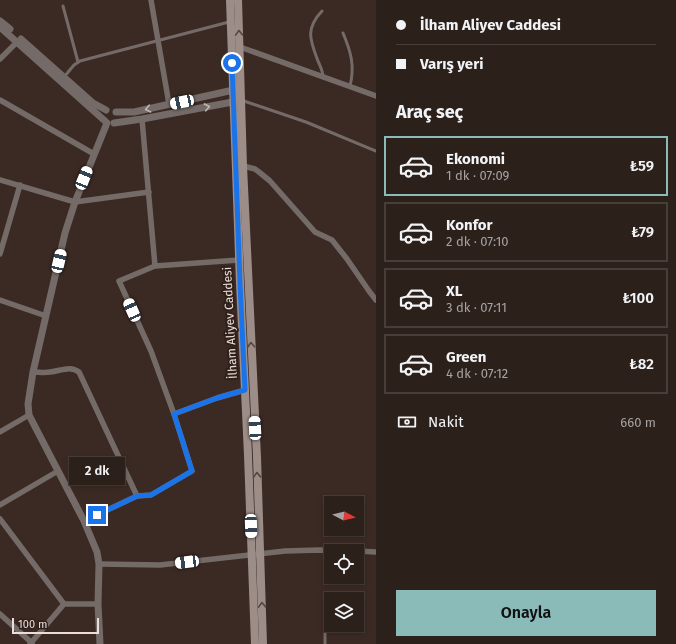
<!DOCTYPE html>
<html lang="tr">
<meta charset="utf-8">
<style>
:root{--surface:#2c201a;--page:#382d27;--text:#f1f3f6;--muted:#a6a3a2;--line:#483e39;--accent:#8bbbb9}
body{margin:0;font-family:"Fira Sans",sans-serif;background:var(--page);color:var(--text);height:100vh;display:flex;flex-direction:column;font-size:15px;white-space:nowrap}
*{box-sizing:border-box;margin:0}
p{font-size:13px;color:var(--muted)}
.icon{flex:none;width:22px;height:22px;fill:none;stroke:currentColor;stroke-width:2;stroke-linecap:round;stroke-linejoin:round}
.map{position:relative;flex:1;overflow:hidden}
.side{display:flex;flex-direction:column;background:var(--surface);width:300px}
.side>*{flex:none}
.guide{display:grid;align-content:center;height:88px;padding:0 20px;background:var(--surface)}
.needle{width:26px;rotate:97deg}
.controls{position:absolute;left:324px;top:496px;display:grid;gap:8px}
.controls a{display:grid;place-items:center;width:40px;height:40px;border-radius:0px;background:var(--surface);box-shadow:0 2px 6px #0003,0 0 0 1px var(--line);font-size:20px}
.scale{position:absolute;left:12px;bottom:10px;width:87px;box-sizing:border-box;padding-left:4px;border:2px solid #eadeda;border-top:0;font-size:11px;line-height:14px;white-space:nowrap;color:#eadeda;-webkit-text-stroke:3px #30201a;paint-order:stroke}
.end{position:absolute;width:18px;height:18px;margin:-9px;border:5px solid #1a73e8;background:#fff;box-shadow:0 0 0 2px #fff}
.from{border-radius:50%}
.bubble{position:absolute;height:28px;border-radius:0px;background:var(--surface);box-shadow:0 2px 6px #0003,0 0 0 1px var(--line);font-size:13px;font-weight:600;line-height:28px;text-align:center}
.car{position:absolute;width:12px;height:24px;margin:-12px -6px;border-radius:5px;box-shadow:0 0 3px 1px #0007;background:linear-gradient(#fff 24%,#345 0 40%,#fff 0 76%,#345 0 86%,#fff 0)}
.guide b{display:flex;align-items:center;gap:14px;height:38px;font-size:15px}
.guide b+b{border-top:1px solid var(--line)}
.guide i{width:10px;height:10px;background:var(--text)}
ul{padding:0;list-style:none}
li{display:flex;align-items:center;gap:12px;height:60px;margin:0 8px 6px;padding:0 12px;border:2px solid var(--line);border-radius:0px}
li div{flex:1}
li b{display:block;font-size:15px}
li em{font-style:normal;font-weight:600}
li.selected{border-color:var(--accent)}
li>.icon{width:36px;height:36px;stroke-width:1.5}
h2{padding:0 20px;font-size:18px;line-height:48px}
.pay{display:flex;align-items:center;gap:10px;height:44px;padding:0 20px;font-size:15px}
.pay p{margin-inline-start:auto}
.primary-button{display:flex;gap:8px;margin-top:auto;padding:8px 20px}
.primary-button a{flex:1;height:46px;border-radius:0px;background:var(--accent);color:#111;font-size:16px;font-weight:600;line-height:46px;text-align:center}
main{display:flex;flex:1;min-height:0}
.map>svg:first-child{display:block}
</style>
<main>
<div class="map">
<svg width="376" height="644" viewBox="0 0 376 644">
<rect width="100%" height="100%" fill="#3b2a23"/>
<g fill="none" stroke-linecap="round" stroke-linejoin="round">
<g stroke="#746b68" stroke-width="3">
<polyline points="63,6 78,62"/>
<path d="M322,11C305,29 310,40 318,61C320,66 323,71 323,77"/>
<path d="M343,33C351,52 355,66 350,86"/>
<polyline points="64,77 74,65 80,61 229,22"/>
<polyline points="241,100 306,122 376,151"/>
<polyline points="325,630 325,644"/>
</g>
<g stroke="#746b68" stroke-width="5.5">
<polyline points="151,0 169,104"/>
<polyline points="240,47 376,96"/>
<polyline points="0,59 17,42"/>
<polyline points="0,100 94,154"/>
<polyline points="142,119 155,266"/>
<polyline points="243,166 255,169 259,172 270,181 315,232 332,240 347,259 369,291 376,300"/>
<polyline points="0,180 75,202 149,192"/>
<polyline points="0,254 20,185"/>
<polyline points="0,300 46,316"/>
<path d="M33,372C39,372 45,373 50,372C61,371 70,365 79,372L137,496"/>
<polyline points="174,414 217,398 245,390"/>
<polyline points="0,432 29,415"/>
<polyline points="0,505 58,471"/>
<polyline points="0,519 64,604 98,604"/>
<polyline points="84,521 137,496 151,495 192,471 174,414 151,351 119,281 155,266 239,260"/>
<polyline points="357,551 376,552"/>
<polyline points="99,564 160,565 285,551 319,550 352,551"/>
<polyline points="0,614 32,643"/>
<polyline points="30,644 64,604"/>
</g>
<g stroke="#746b68" stroke-width="7">
<polyline points="0,21 10,29"/>
<polyline points="0,27 105,121"/>
<polyline points="21,39 93,103 106,110"/>
<polyline points="116,112 134,112 238,89"/>
<polyline points="114,123 142,119 238,101"/>
<polyline points="100,644 98,604 99,564 97,552 84,521 29,415 28,404 33,372 65,233 75,202 107,123"/>
</g>
<g stroke="#9c8d88" stroke-width="8">
<polyline points="230,0 240,283 248,455 255,644"/>
<polyline points="238,0 243,166 257,457 263,644"/>
</g>
</g>
<defs><path id="oneway-chevron" d="M-2-3.5L2.5 0L-2 3.5" fill="none" stroke-width="1.6" stroke-linecap="round" stroke-linejoin="round"/></defs>
<g stroke="#564640">
<use href="#oneway-chevron" transform="translate(239 33) rotate(-92)"/>
<use href="#oneway-chevron" transform="translate(251 345) rotate(-93)"/>
<use href="#oneway-chevron" transform="translate(257 475) rotate(-92)"/>
<use href="#oneway-chevron" transform="translate(262 605) rotate(-92)"/>
</g>
<g stroke="#c1b6b2">
<use href="#oneway-chevron" transform="translate(207 107) rotate(-11)"/>
<use href="#oneway-chevron" transform="translate(148 109) rotate(168)"/>
</g>
<g fill="none" stroke-linecap="round" stroke-linejoin="round">
<polyline stroke="#1a73e8" stroke-width="5" points="97,515 137,496 151,495 192,471 174,414 217,398 245,390 240,283 232,63"/>
</g>
<g text-anchor="middle" stroke-width="4" stroke-linejoin="round" paint-order="stroke">
<g font-size="12" fill="#eadeda" stroke="#30201a">
<text transform="translate(230 323) rotate(-93)" y="4">İlham Aliyev Caddesi</text>
</g>
</g>
</svg>
<div class="controls">
<a><svg class="needle" viewBox="-14 -14 28 28"><path d="M0-13l5 13h-10z" fill="#e53935"/><path d="M0 13l5-13h-10z" fill="#a6a3a2"/></svg></a>
<a><svg class="icon" aria-label="locate" viewBox="0 0 24 24"><circle cx="12" cy="12" r="6"/><path d="M12 2v4M12 18v4M2 12h4M18 12h4"/></svg></a>
<a><svg class="icon" aria-label="layers" viewBox="0 0 24 24"><path d="M12 4l9 5-9 5-9-5zM3 14l9 5 9-5"/></svg></a>
</div>
<div class="scale">100 m</div>
<i class="end from" style="left:232px;top:63px"></i>
<i class="end" style="left:97px;top:515px"></i>
<div class="bubble" style="left:69px;top:457px;width:56px">2 dk</div>
<i class="car" style="left:182px;top:102px;rotate:258deg"></i>
<i class="car" style="left:84px;top:178px;rotate:22deg"></i>
<i class="car" style="left:59px;top:261px;rotate:13deg"></i>
<i class="car" style="left:132px;top:310px;rotate:336deg"></i>
<i class="car" style="left:255px;top:428px;rotate:357deg"></i>
<i class="car" style="left:251px;top:526px;rotate:178deg"></i>
<i class="car" style="left:187px;top:562px;rotate:263deg"></i>
</div>
<section class="side">
<div class="guide">
<b><i class="from"></i>İlham Aliyev Caddesi</b>
<b><i></i>Varış yeri</b>
</div>
<h2>Araç seç</h2>
<ul>
<li class="selected"><svg class="icon" aria-label="car" viewBox="0 0 24 24"><path d="M5 17H2v-5l4-1 3-4h7l3 4 3 1v5h-3M9 17h6M6 11h13"/><circle cx="7" cy="17" r="2"/><circle cx="17" cy="17" r="2"/></svg><div><b>Ekonomi</b><p>1 dk · 07:09</p></div><em>₺59</em></li>
<li><svg class="icon" aria-label="car" viewBox="0 0 24 24"><path d="M5 17H2v-5l4-1 3-4h7l3 4 3 1v5h-3M9 17h6M6 11h13"/><circle cx="7" cy="17" r="2"/><circle cx="17" cy="17" r="2"/></svg><div><b>Konfor</b><p>2 dk · 07:10</p></div><em>₺79</em></li>
<li><svg class="icon" aria-label="car" viewBox="0 0 24 24"><path d="M5 17H2v-5l4-1 3-4h7l3 4 3 1v5h-3M9 17h6M6 11h13"/><circle cx="7" cy="17" r="2"/><circle cx="17" cy="17" r="2"/></svg><div><b>XL</b><p>3 dk · 07:11</p></div><em>₺100</em></li>
<li><svg class="icon" aria-label="car" viewBox="0 0 24 24"><path d="M5 17H2v-5l4-1 3-4h7l3 4 3 1v5h-3M9 17h6M6 11h13"/><circle cx="7" cy="17" r="2"/><circle cx="17" cy="17" r="2"/></svg><div><b>Green</b><p>4 dk · 07:12</p></div><em>₺82</em></li>
</ul>
<div class="pay"><svg class="icon" aria-label="cash" viewBox="0 0 24 24"><path d="M3 7h18v10H3z"/><circle cx="12" cy="12" r="2"/></svg>Nakit<p>660 m</p></div>
<div class="primary-button"><a>Onayla</a></div>
</section>
</main>
